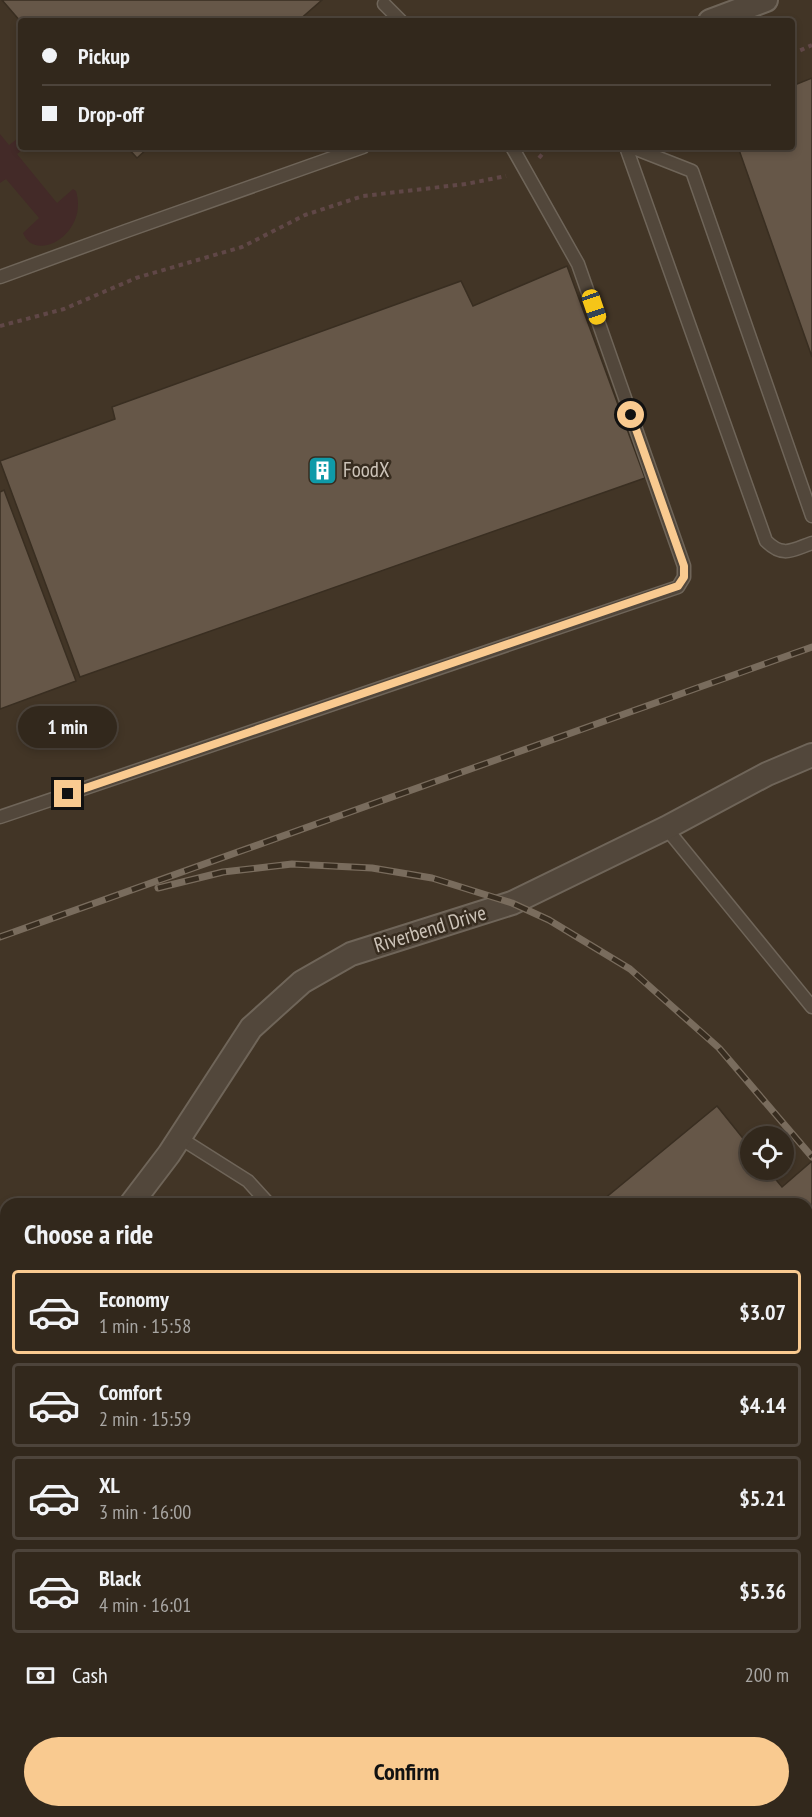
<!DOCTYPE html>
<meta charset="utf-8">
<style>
:root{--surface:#32281c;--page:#3a3025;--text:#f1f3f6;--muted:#a8a6a3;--line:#4d443b;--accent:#f9ca90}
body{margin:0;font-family:"PT Sans Narrow",sans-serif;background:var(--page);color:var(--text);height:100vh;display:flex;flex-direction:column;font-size:22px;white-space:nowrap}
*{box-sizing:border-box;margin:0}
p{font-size:20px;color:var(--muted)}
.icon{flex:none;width:33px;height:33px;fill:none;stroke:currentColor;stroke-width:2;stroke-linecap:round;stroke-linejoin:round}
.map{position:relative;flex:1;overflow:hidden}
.side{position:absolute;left:0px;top:1198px;width:813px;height:620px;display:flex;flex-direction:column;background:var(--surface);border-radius:18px 18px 0 0;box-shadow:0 3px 9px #0003,0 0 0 2px var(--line)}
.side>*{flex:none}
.banner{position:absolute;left:18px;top:18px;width:777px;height:132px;border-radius:6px;box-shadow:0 3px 9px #0003,0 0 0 2px var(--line);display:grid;align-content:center;height:132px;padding:0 24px;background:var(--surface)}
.fabs{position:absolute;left:740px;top:1126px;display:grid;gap:12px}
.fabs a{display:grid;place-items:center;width:54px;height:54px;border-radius:50%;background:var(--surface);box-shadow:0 3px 9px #0003,0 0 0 2px var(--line);font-size:30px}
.end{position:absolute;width:27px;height:27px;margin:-14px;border:8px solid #f9ca90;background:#111;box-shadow:0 0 0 3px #111}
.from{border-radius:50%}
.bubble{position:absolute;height:42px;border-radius:21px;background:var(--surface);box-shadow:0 3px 9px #0003,0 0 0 2px var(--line);font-size:20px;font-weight:700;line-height:42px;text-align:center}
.car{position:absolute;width:18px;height:36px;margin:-18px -9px;border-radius:8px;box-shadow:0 0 4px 2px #0007;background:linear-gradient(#f5c518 24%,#345 0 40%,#f5c518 0 76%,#345 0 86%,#f5c518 0)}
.banner b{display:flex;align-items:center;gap:21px;height:57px;font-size:22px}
.banner b+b{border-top:2px solid var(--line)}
.banner i{width:15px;height:15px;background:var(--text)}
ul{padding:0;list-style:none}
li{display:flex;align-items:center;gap:18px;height:84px;margin:0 12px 9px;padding:0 12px;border:3px solid var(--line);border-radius:6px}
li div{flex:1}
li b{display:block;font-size:22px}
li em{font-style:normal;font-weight:700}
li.selected{border-color:var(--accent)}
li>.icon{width:54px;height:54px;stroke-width:1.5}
h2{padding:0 24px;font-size:27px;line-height:72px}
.pay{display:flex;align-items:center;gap:15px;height:66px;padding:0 24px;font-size:22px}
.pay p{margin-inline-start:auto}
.cta{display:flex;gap:12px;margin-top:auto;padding:12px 24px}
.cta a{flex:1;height:69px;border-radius:36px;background:var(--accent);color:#111;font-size:24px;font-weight:700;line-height:69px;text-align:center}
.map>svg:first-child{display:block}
</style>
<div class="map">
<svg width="812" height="1817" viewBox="0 0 812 1817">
<rect width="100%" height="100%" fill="#423526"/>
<g fill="#432a28">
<path d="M0,134L9,145L21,136V147H26L17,154L57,203L73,189L76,191C89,234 35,264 23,233L39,218L6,179L0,183Z"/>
<polygon points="311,1812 450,1812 443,1817 315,1817"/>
</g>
<g fill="#665748" stroke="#392e21" stroke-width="1.5">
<polygon points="2,0 322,0 298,21 21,22"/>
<polygon points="812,78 812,357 738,147 792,147 792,86"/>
<polygon points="127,147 149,147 137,158"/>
<polygon points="567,266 645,478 80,677 0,461 115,419 112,407 461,281 473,306"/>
<polygon points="4,490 76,681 0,709 0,492"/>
<polygon points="717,1106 750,1147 750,1170 768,1170 782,1187 812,1161 812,1308 807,1313 807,1204 598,1204"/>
<polygon points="0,1759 6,1766 6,1812 61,1812 65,1817 0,1817"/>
</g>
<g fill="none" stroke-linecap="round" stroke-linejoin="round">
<defs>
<g id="service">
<polyline points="384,4 401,21"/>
<path d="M626,147L766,541C783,558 792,550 812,543"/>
<polyline points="631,147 692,171 812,516"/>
<polyline points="0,277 126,231 363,147"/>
<polyline points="0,817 678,587 684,577 684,566 578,264 512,147"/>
<polyline points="666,828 812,1007"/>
<polyline points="180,1138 248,1181 269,1204"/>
<polyline points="274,1812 274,1817"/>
</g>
<g id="minor">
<polyline points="710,21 766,0"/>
<polyline points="131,1204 169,1154 251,1028 302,982 351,954 512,903 666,828 767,774 812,755"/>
<polyline points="0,1326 6,1321"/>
<polyline points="0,1473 6,1481"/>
</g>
</defs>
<use href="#service" stroke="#6f6559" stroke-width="15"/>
<use href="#minor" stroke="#6f6559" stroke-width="26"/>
<g stroke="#604747" stroke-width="4" stroke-dasharray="4.5 4.5" stroke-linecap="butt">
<polyline points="792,54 812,45"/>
<polyline points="539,158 548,147"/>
<polyline points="0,326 64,309 136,278 242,247 305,215 363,196 466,184 506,176"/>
</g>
<use href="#service" stroke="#52473b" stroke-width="12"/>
<use href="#minor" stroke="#52473b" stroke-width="22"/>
<defs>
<g id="rail">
<polyline points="158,888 223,872 292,864 372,868 432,878 512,903 549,920 630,969 719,1048 812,1157"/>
<polyline points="0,937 812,647"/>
</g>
</defs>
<use href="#rail" stroke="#796c5d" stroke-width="7"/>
<use href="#rail" stroke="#372c1f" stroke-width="4.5" stroke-dasharray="14" stroke-linecap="butt"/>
</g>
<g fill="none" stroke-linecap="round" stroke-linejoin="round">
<polyline stroke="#f9ca90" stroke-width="8" points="68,794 678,586 684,577 684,566 631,415"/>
</g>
<defs>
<symbol id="building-square" viewBox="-11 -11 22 22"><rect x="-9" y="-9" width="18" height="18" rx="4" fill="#0f9aa8" stroke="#372c1f"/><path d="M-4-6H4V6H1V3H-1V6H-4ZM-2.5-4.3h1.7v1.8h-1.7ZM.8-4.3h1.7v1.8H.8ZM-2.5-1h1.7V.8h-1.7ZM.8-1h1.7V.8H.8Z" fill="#fff"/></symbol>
</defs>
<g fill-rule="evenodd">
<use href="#building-square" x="306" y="454" width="33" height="33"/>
</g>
<g text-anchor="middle" stroke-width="5" stroke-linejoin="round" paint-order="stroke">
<g font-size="21" fill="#ccc3b8" stroke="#372c1f" text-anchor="start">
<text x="343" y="477">FoodX</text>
</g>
<g font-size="21" fill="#ccc3b8" stroke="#372c1f">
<text transform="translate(430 929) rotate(-17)" y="7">Riverbend Drive</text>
</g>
</g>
</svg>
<div class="fabs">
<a><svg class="icon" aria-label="locate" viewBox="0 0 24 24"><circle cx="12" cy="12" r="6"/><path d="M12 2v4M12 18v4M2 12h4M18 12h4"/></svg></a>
</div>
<i class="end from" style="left:631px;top:415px"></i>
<i class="end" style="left:68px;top:794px"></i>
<div class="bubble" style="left:18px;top:706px;width:99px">1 min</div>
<i class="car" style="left:594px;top:307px;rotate:161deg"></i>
<div class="banner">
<b><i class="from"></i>Pickup</b>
<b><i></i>Drop-off</b>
</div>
<section class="side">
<h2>Choose a ride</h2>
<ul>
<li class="selected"><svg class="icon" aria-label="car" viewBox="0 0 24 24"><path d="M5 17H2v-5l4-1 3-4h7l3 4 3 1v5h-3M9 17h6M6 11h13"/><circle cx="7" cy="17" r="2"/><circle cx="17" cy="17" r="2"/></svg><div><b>Economy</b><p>1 min · 15:58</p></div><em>$3.07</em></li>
<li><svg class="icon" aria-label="car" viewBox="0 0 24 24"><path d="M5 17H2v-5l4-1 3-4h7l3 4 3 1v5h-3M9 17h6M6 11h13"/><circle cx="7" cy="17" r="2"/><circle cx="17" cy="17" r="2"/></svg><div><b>Comfort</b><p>2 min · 15:59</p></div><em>$4.14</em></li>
<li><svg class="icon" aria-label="car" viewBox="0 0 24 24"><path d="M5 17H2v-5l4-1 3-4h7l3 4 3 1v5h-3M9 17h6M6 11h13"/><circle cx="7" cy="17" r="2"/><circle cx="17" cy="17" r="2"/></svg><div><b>XL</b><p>3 min · 16:00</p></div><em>$5.21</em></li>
<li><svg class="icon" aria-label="car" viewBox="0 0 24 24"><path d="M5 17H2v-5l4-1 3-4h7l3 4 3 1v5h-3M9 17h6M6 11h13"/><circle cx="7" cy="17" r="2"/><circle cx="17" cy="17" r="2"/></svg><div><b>Black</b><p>4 min · 16:01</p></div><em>$5.36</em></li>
</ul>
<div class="pay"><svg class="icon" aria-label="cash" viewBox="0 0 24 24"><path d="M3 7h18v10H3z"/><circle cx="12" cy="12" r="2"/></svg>Cash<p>200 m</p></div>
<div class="cta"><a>Confirm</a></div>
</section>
</div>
